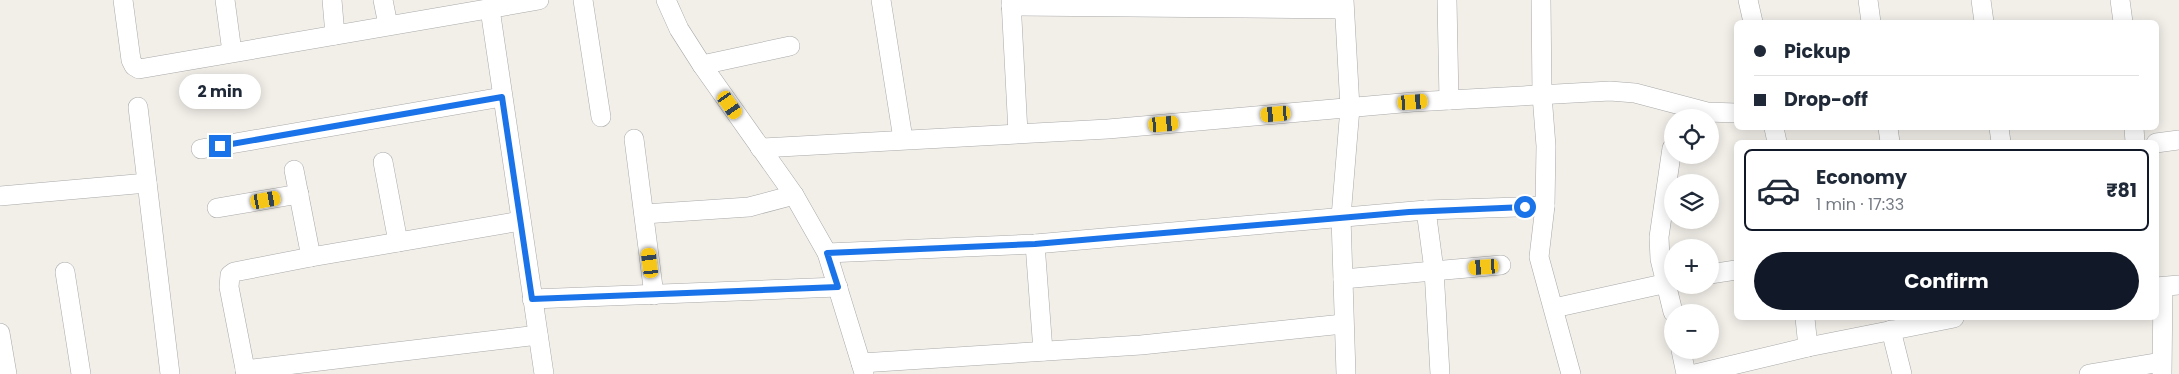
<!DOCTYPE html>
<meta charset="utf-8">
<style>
:root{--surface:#fff;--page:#f2f2f3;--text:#1f2937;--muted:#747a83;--line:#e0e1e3;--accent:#111827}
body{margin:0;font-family:Poppins,sans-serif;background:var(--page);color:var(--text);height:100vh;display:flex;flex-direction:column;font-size:19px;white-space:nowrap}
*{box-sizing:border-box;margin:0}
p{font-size:16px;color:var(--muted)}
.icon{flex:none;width:28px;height:28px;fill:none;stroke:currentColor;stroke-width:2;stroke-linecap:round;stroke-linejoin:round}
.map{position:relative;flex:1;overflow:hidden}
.side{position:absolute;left:1734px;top:140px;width:425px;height:180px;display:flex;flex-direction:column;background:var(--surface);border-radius:8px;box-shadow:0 2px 12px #0003}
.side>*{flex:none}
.top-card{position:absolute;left:1734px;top:20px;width:425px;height:110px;border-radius:8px;box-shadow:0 2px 12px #0003;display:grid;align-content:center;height:110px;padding:0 20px;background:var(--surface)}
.controls{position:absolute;left:1664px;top:109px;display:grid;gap:10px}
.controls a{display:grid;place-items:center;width:55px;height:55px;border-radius:50%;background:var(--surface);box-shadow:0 2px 12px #0003;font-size:25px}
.end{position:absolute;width:22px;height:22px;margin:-11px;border:6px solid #1a73e8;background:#fff;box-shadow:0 0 0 2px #fff}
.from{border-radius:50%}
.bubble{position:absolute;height:35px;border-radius:18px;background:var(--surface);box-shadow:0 2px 12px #0003;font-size:16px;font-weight:700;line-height:35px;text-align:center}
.car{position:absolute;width:15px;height:30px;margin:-15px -8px;border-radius:6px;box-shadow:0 0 4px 1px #0007;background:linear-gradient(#f5c518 24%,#345 0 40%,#f5c518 0 76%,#345 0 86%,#f5c518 0)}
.top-card b{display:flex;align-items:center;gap:18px;height:48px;font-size:19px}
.top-card b+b{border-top:1px solid var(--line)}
.top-card i{width:12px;height:12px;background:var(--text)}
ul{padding:9px 0 0;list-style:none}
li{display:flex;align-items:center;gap:15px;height:82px;margin:0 10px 8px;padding:0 10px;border:2px solid var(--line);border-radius:8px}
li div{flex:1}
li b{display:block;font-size:19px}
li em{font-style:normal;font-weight:700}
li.active{border-color:var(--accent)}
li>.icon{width:45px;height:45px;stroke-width:1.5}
.cta{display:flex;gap:10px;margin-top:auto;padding:10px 20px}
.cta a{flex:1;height:58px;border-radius:30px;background:var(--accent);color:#fff;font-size:20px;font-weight:700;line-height:58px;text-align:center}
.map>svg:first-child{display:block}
</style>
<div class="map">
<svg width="2179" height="374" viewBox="0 0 2179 374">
<rect width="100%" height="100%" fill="#f2efe9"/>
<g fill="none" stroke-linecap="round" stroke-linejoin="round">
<defs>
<g id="street">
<polyline points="123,0 131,60 134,66 139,69 539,0"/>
<polyline points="225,0 232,52"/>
<polyline points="332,0 335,35"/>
<polyline points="383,0 388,25"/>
<polyline points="583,0 601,117"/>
<polyline points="666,0 679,29 702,65 794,195 827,253 864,373"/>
<polyline points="881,0 903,139"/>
<polyline points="1011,0 1018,133"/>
<polyline points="1344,0 1350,108 1341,217 1346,374"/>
<polyline points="1447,0 1449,100"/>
<polyline points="1541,0 1542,95 1546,146 1545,206 1539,257 1571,374"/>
<polyline points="1748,0 1753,22"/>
<polyline points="1868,0 1871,22"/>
<polyline points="1981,0 1984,22"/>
<polyline points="2120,0 2123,22"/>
<polyline points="1011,6 1344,9"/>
<polyline points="490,9 544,374"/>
<polyline points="702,65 790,46"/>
<polyline points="138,107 170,374"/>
<polyline points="1774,128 1777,142"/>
<polyline points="1888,128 1890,142"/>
<polyline points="1999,128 2001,142"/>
<polyline points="2134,128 2135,142"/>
<polyline points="634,139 654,295"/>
<polyline points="2156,143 2179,140"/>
<polyline points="760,148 1108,129 1413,102 1610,91 1635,93 1707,112 1736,113"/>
<polyline points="1672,148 1659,237 1660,259 1673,312"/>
<polyline points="201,149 502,97"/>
<polyline points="383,162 398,242"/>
<polyline points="294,170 311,257"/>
<polyline points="0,196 147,183"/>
<polyline points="217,208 299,194"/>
<polyline points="1426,210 1434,270 1440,374"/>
<polyline points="644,214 749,207 794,195"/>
<polyline points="1035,244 1043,351"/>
<polyline points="827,253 1035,244 1426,210 1545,206"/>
<polyline points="65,272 81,374"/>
<polyline points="1710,274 1736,270"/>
<polyline points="1343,279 1501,265"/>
<polyline points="2156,287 2179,285"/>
<polyline points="532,299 838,287"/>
<polyline points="1554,308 1672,282"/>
<polyline points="1805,318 1808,347"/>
<polyline points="1891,330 1902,374"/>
<polyline points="0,333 7,374"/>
<polyline points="1681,350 1686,374"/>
<polyline points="861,363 1141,345 1343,324"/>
<polyline points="245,370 538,335"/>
<polyline points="246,374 229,287 230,275 234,272 311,257 521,221"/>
<polyline points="1695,374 1808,347 1954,318"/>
<polyline points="2089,374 2161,362"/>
<polyline points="2162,374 2163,287"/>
</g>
</defs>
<use href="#street" stroke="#a9a9a9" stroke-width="20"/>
<use href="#street" stroke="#fff" stroke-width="19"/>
</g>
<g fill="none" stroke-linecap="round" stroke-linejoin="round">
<polyline stroke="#1a73e8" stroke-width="6" points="220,146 502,97 532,299 838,287 827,253 1035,244 1409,212 1525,207"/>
</g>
</svg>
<div class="controls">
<a><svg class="icon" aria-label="locate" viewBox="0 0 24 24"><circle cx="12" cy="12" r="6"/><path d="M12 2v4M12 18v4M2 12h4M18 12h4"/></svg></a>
<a><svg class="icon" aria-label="layers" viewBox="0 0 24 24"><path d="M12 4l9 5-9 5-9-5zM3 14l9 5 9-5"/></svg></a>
<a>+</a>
<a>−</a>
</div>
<i class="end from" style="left:1525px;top:207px"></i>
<i class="end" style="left:220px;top:146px"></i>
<div class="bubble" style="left:179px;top:74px;width:82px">2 min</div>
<i class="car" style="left:1413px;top:102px;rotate:86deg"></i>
<i class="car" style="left:730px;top:105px;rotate:145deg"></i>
<i class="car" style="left:1276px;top:114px;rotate:265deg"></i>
<i class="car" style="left:1164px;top:124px;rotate:85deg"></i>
<i class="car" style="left:266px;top:200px;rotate:80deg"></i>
<i class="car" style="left:650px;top:263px;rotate:353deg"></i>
<i class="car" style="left:1484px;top:267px;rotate:266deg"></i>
<div class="top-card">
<b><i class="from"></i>Pickup</b>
<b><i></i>Drop-off</b>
</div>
<section class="side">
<ul>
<li class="active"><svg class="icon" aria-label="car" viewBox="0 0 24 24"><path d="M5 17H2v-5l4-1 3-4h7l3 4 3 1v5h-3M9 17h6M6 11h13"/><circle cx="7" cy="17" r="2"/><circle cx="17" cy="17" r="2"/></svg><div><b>Economy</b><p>1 min · 17:33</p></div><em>₹81</em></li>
</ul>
<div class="cta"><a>Confirm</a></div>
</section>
</div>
